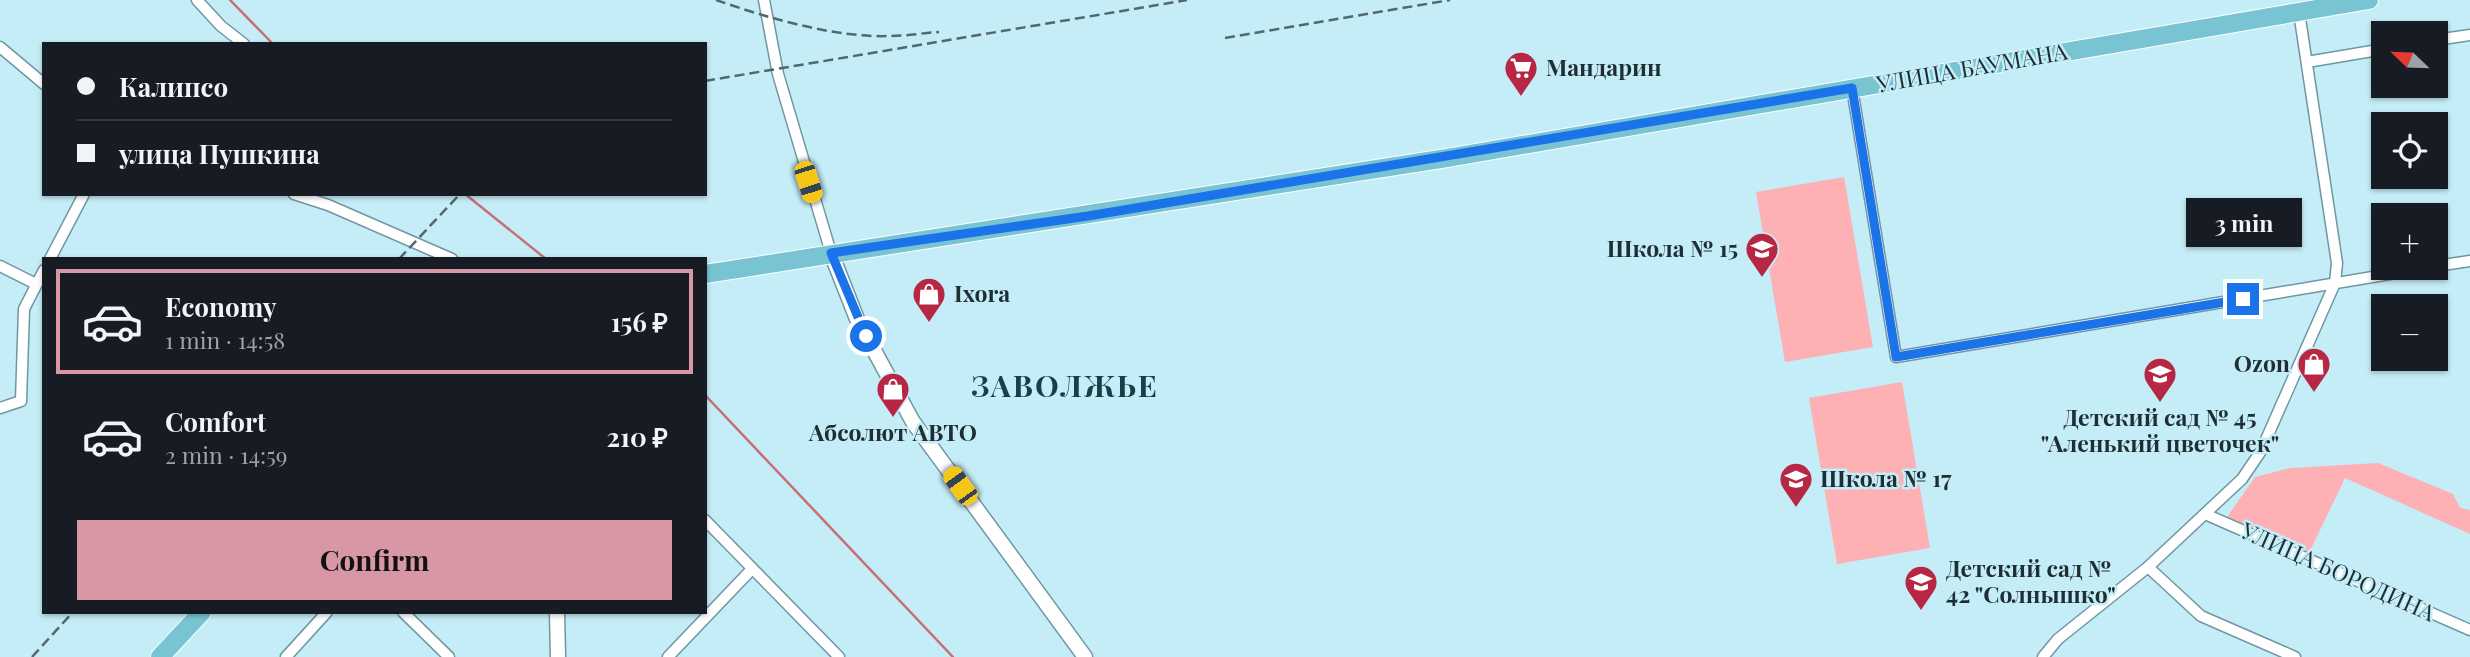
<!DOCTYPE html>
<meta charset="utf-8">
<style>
:root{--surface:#171b24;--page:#242831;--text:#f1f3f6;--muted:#9ea1a6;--line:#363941;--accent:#d797a5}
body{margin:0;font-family:"Playfair Display",serif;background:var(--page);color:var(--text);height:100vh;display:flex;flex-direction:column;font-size:26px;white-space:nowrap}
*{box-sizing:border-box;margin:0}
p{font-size:23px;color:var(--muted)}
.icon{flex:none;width:38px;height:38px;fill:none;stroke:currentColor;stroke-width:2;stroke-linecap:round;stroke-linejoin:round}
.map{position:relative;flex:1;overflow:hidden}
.details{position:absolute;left:42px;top:257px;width:665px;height:357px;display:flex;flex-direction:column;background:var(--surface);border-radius:0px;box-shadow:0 2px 5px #0004}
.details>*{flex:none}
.banner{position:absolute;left:42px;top:42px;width:665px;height:154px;border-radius:0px;box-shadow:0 2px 5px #0004;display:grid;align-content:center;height:154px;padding:0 35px;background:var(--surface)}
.needle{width:46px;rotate:293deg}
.fabs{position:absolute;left:2371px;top:21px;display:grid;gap:14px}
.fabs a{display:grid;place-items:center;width:77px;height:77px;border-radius:0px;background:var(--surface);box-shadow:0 2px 5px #0004;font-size:35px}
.end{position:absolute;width:32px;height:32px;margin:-16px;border:9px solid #1a73e8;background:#fff;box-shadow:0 0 0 4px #fff}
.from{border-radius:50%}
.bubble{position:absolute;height:49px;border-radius:0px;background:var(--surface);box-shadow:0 2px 5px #0004;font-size:23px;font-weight:700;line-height:49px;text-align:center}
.car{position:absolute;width:21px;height:42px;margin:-21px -10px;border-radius:9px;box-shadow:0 0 5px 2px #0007;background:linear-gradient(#f5c518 24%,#345 0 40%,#f5c518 0 76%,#345 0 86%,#f5c518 0)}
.banner b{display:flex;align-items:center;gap:24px;height:66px;font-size:26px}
.banner b+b{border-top:2px solid var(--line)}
.banner i{width:18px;height:18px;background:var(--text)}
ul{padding:12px 0 0;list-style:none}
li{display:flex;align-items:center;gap:21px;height:105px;margin:0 14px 10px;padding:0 21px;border:4px solid transparent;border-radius:0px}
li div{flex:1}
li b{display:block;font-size:26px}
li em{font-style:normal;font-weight:700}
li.active{border-color:var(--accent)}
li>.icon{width:63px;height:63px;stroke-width:1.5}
.button{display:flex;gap:14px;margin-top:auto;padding:14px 35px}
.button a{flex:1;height:80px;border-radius:0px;background:var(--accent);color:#111;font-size:28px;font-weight:700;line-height:80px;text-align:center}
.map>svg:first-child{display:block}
</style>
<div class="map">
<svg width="2470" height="657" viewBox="0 0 2470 657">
<rect width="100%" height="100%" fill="#c4edf8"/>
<g fill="#fdb1b4">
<polygon points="1844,177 1873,347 1785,362 1756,192"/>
<polygon points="1902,382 1930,548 1837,564 1809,398"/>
<polygon points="2378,463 2453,494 2460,508 2470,510 2470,534 2345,478 2309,553 2227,517 2255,477 2290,468"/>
</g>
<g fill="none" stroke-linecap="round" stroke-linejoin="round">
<g stroke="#c86e75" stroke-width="2.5">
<polyline points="230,0 273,44"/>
<polyline points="465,194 546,259"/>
<polyline points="705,395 953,657"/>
</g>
<defs>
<g id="minor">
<polyline points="197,0 221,26 244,44"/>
<polyline points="764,0 778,74 831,253"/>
<polyline points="2436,40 2470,35"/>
<polyline points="0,47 44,84"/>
<polyline points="2307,62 2384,49"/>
<polyline points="1852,88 1896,357 2426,268"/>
<polyline points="294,194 328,205 452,259"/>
<polyline points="50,259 84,194"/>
<polyline points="0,266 36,284"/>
<polyline points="2436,266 2470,261"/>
<polyline points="0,408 21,401 24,309 44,270"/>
<polyline points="2205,514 2470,630"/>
<polyline points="705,520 839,657"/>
<polyline points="2148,567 2201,616 2295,657"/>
<polyline points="403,612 449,657"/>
<polyline points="286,657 327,612"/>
<polyline points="668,657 752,569"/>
<polyline points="2043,657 2058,639 2148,567 2242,479 2261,451 2335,283 2337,263 2299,12"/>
</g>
<g id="tertiary">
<polyline points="831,253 857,319 913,422 1085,657"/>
<polyline points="557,612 558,657"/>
</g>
<g id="primary">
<polyline points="705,274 1447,158 2369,0"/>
<polyline points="160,657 202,612"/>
</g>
</defs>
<use href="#minor" stroke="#7097a1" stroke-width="13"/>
<use href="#tertiary" stroke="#7097a1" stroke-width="17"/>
<use href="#primary" stroke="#fff" stroke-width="20"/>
<use href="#minor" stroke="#fff" stroke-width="10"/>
<use href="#tertiary" stroke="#fff" stroke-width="14"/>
<use href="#primary" stroke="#79c4d3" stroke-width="18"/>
<g stroke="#50686e" stroke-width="2.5" stroke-dasharray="10 5" stroke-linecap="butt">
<path d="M716,0C768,18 835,38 890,36C906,36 923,33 939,32"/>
<polyline points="1225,38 1450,0"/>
<polyline points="705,81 1187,0"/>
<polyline points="399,259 460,194"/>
<polyline points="32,657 73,612"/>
</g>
</g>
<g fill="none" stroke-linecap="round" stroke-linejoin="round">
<polyline stroke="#1a73e8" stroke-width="9" points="866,336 831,253 1088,216 1852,88 1896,357 2243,299"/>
</g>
<defs>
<symbol id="supermarket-pin" viewBox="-11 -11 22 30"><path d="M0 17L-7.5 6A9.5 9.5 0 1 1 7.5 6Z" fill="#b72642" stroke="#c4edf8"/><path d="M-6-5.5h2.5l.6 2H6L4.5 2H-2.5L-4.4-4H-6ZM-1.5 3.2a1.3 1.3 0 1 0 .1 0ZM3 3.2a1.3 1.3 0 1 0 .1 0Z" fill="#fff"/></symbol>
<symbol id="school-pin" viewBox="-11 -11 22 30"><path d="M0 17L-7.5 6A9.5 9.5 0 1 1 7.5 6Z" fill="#b72642" stroke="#c4edf8"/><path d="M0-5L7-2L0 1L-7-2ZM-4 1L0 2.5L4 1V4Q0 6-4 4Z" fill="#fff"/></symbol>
<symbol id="shop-pin" viewBox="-11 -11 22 30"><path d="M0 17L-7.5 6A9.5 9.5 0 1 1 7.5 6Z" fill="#b72642" stroke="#c4edf8"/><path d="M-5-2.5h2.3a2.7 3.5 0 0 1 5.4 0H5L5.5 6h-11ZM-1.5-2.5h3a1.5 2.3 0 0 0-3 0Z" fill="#fff"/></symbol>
</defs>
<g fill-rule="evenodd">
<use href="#supermarket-pin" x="1502" y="49" width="38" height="52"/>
<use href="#school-pin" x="1743" y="230" width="38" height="52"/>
<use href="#shop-pin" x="910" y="275" width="38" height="52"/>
<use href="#shop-pin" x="2295" y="345" width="38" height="52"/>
<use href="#school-pin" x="2141" y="355" width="38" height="52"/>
<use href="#shop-pin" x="874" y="370" width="38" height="52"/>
<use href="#school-pin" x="1777" y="460" width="38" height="52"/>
<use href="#school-pin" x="1902" y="563" width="38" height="52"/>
</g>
<g text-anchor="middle" stroke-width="5" stroke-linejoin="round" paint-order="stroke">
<g font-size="23" font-weight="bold" fill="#1e2e32" stroke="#c4edf8" text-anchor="start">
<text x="1546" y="76">Мандарин</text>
<text x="1738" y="257" text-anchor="end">Школа № 15</text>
<text x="954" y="302">Ixora</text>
<text x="2290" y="372" text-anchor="end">Ozon</text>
<text x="2160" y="426" text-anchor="middle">Детский сад № 45<tspan x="2160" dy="26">"Аленький цветочек"</tspan></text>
<text x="893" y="441" text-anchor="middle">Абсолют АВТО</text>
<text x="1820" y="487">Школа № 17</text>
<text x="1946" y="577">Детский сад №<tspan x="1946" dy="26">42 "Солнышко"</tspan></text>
</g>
<g font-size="23" fill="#1e2e32" stroke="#c4edf8">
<text transform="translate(1972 68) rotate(-10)" y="8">УЛИЦА БАУМАНА</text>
<text transform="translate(2338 572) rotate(24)" y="8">УЛИЦА БОРОДИНА</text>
</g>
<g font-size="30" font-weight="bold" letter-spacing="2" fill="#183e47" stroke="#c4edf8">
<text x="1065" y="397">ЗАВОЛЖЬЕ</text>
</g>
</g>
</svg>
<div class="fabs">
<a><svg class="needle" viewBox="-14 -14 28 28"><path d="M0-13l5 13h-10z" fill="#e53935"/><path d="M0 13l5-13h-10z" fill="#9ea1a6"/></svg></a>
<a><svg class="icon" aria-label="locate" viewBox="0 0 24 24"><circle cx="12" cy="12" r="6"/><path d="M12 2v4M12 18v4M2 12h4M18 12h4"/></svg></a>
<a>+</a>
<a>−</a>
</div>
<i class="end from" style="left:866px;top:336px"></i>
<i class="end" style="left:2243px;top:299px"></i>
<div class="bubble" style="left:2186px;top:198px;width:116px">3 min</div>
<i class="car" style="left:808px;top:182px;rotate:162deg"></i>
<i class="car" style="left:960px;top:486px;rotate:324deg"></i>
<div class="banner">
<b><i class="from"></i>Калипсо</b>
<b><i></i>улица Пушкина</b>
</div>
<section class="details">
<ul>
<li class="active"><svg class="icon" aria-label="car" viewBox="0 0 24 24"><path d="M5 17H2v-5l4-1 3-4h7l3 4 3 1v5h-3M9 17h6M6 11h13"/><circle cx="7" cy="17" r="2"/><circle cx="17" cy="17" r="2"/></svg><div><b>Economy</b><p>1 min · 14:58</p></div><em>156 ₽</em></li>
<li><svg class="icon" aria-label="car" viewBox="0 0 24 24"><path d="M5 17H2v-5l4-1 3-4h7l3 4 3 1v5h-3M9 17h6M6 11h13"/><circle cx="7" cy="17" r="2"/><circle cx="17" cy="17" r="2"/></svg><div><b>Comfort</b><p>2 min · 14:59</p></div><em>210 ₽</em></li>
</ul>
<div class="button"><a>Confirm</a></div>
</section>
</div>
